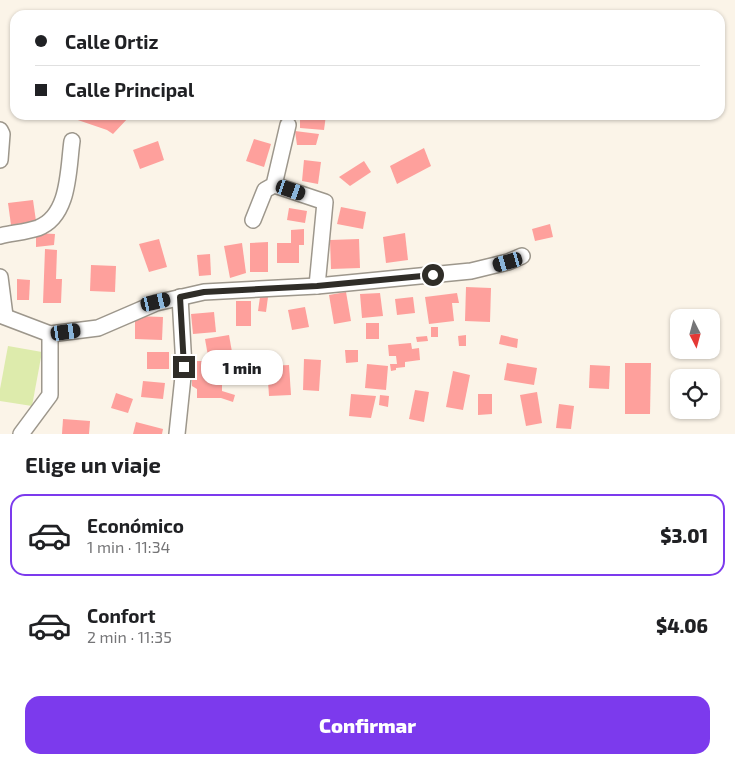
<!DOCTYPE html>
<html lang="es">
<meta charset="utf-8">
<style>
:root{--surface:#fff;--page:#f6f6f6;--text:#202124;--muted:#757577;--line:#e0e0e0;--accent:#7c3aed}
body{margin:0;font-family:"Exo 2",sans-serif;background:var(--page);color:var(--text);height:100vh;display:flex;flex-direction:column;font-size:19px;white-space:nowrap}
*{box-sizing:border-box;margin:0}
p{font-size:16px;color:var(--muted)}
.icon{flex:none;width:28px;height:28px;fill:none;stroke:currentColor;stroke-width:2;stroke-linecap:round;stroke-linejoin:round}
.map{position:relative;height:434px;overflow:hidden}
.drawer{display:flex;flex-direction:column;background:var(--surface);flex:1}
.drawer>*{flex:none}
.guide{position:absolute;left:10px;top:10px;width:715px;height:110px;border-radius:15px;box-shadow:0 1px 4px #0004;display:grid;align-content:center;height:110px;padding:0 25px;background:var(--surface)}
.needle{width:32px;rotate:174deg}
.buttons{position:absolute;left:670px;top:309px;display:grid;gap:10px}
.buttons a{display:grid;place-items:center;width:50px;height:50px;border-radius:10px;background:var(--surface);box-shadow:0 1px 4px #0004;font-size:25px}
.end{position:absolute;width:22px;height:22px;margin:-11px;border:6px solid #2f2d28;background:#fff;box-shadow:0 0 0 2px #fff}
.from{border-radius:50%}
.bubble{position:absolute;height:35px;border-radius:15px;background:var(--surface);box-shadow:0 1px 4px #0004;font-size:16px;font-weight:800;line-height:35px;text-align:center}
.car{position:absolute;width:15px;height:30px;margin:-15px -8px;border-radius:6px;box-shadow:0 0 4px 1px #0007;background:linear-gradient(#222 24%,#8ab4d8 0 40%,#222 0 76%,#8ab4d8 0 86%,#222 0)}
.guide b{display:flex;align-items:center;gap:18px;height:48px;font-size:19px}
.guide b+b{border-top:1px solid var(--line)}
.guide i{width:12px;height:12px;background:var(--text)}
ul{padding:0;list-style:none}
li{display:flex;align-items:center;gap:15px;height:82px;margin:0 10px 8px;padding:0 15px;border:2px solid transparent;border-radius:15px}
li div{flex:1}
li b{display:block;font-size:19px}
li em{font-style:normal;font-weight:800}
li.current{border-color:var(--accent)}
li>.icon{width:45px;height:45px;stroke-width:1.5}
h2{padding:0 25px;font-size:22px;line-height:60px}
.cta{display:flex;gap:10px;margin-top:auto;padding:10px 25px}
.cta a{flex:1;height:58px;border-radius:15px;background:var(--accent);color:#fff;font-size:20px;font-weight:800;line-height:58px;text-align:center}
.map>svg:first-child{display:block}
</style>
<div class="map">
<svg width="735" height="434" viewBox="0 0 735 434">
<rect width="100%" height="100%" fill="#fbf4e8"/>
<polygon fill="#ddebac" points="8,346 42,352 32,406 0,401 0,389"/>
<g fill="#fea09c">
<polygon points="70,115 127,115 129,117 113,134 107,130 69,117"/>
<polygon points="300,115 326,115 324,130 300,128"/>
<polygon points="295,131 319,134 316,145 297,145"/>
<polygon points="254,139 271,144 264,167 246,161"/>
<polygon points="158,141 164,160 140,169 133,150"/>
<polygon points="424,148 431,166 397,184 390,166"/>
<polygon points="304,160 321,162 318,184 302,181"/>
<polygon points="364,161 371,172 350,186 339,177"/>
<polygon points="33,200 36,221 11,225 8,203"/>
<polygon points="341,207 366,212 363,229 337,224"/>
<polygon points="289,208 307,211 305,223 287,220"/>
<polygon points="550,224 553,237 535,241 532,229"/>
<polygon points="304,229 304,245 299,245 299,263 277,263 277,243 291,243 291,230"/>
<polygon points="36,233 55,234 54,245 36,247"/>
<polygon points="405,233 408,260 386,263 383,237"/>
<polygon points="159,239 167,267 149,272 139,244"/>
<polygon points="359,239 360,268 331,269 330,240"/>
<polygon points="268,242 268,272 250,272 250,243"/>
<polygon points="242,243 246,273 230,278 224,246"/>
<polygon points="45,249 57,250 56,279 62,279 61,303 43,303"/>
<polygon points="210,254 211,275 199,276 197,255"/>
<polygon points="91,265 116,266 115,292 90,291"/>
<polygon points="17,279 30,280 29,300 17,300"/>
<polygon points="466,287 491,288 490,322 465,321"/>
<polygon points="346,292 351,321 334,324 329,295"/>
<polygon points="380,293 383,316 362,318 360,294"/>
<polygon points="457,293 459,303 452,303 454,321 429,324 425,297"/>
<polygon points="260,297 268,297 266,312 258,311"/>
<polygon points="413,297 415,313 397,315 395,299"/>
<rect x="236" y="301" width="15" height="25"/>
<polygon points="305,307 309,327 292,330 288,310"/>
<polygon points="214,312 216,332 193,334 191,314"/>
<polygon points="135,316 163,317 162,340 135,339"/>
<rect x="366" y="323" width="13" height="16"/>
<rect x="431" y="327" width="7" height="10"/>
<polygon points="229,335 232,352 208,356 205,339"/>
<polygon points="466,335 466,346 459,346 458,336"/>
<polygon points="501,335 518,339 517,348 499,344"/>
<polygon points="427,336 428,341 417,342 416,337"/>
<polygon points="411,343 412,349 419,348 420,360 405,362 405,367 396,368 396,370 391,371 390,364 397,364 396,356 389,356 388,345"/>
<polygon points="345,350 358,350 358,362 346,363"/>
<rect x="147" y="352" width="22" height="17"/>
<polygon points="304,359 321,360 319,391 303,390"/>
<polygon points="194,361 222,361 222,391 235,395 233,402 221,398 197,398 197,389 192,386 192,364 194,364"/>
<polygon points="507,363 537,368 534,385 504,380"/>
<polygon points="625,363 651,363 650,414 625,414"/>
<polygon points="367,364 388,366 386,390 365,388"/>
<polygon points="289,365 291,395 269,396 267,366"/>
<polygon points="590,365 610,366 609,389 589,388"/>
<polygon points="453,371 470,375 463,410 446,407"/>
<polygon points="143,381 165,383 163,399 141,397"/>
<polygon points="415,390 429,392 424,422 409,419"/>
<polygon points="537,392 542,423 526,426 520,395"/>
<polygon points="116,393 133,399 128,413 111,408"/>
<polygon points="351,394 376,396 371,418 349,416"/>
<polygon points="478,394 492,394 492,414 478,415"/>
<polygon points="380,395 389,396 388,407 379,405"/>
<polygon points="559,404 574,406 571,429 556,428"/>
<polygon points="63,419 90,421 89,434 62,434"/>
<polygon points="136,422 163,429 162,434 133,434"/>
</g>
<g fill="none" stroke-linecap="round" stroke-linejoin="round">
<defs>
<g id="minor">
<polyline points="0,130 2,134 0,160"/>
<polyline points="274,185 325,202 317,286"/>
<polyline points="253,220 265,190 274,185 288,125"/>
<path d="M0,236C12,233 26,232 38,228C70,216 68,169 72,141"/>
<polyline points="0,277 5,316"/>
<polyline points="0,315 50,334 98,328 156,303 204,292 317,286 471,271 508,262 522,256"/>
<polyline points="21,434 50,395 50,334"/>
<polyline points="177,434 184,367 180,297"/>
</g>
</defs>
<use href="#minor" stroke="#9d978c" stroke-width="18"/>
<use href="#minor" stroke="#fff" stroke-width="15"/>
</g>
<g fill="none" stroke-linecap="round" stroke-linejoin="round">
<polyline stroke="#2f2d28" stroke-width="6" points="184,367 180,297 204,292 317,286 433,275"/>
</g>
</svg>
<div class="buttons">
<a><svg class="needle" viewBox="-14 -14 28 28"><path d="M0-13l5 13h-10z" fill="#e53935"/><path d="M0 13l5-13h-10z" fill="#757577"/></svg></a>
<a><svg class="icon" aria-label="locate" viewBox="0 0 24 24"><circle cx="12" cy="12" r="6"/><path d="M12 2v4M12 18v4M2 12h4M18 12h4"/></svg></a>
</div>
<i class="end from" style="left:433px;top:275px"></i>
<i class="end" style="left:184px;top:367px"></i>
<div class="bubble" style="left:201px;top:350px;width:82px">1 min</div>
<i class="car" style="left:291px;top:190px;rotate:109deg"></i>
<i class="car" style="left:508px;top:262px;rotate:254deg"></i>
<i class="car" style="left:156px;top:302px;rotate:77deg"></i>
<i class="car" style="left:66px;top:332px;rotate:82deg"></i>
<div class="guide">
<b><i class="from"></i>Calle Ortiz</b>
<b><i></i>Calle Principal</b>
</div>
</div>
<section class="drawer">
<h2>Elige un viaje</h2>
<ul>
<li class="current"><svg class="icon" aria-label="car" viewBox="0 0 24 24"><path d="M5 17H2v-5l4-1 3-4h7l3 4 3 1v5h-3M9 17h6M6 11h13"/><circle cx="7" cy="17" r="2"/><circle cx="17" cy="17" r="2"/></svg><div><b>Económico</b><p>1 min · 11:34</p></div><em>$3.01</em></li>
<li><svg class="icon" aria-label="car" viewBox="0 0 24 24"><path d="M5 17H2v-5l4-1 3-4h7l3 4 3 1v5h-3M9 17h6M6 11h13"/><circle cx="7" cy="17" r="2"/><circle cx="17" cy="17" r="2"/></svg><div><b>Confort</b><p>2 min · 11:35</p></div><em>$4.06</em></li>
</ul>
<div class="cta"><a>Confirmar</a></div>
</section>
